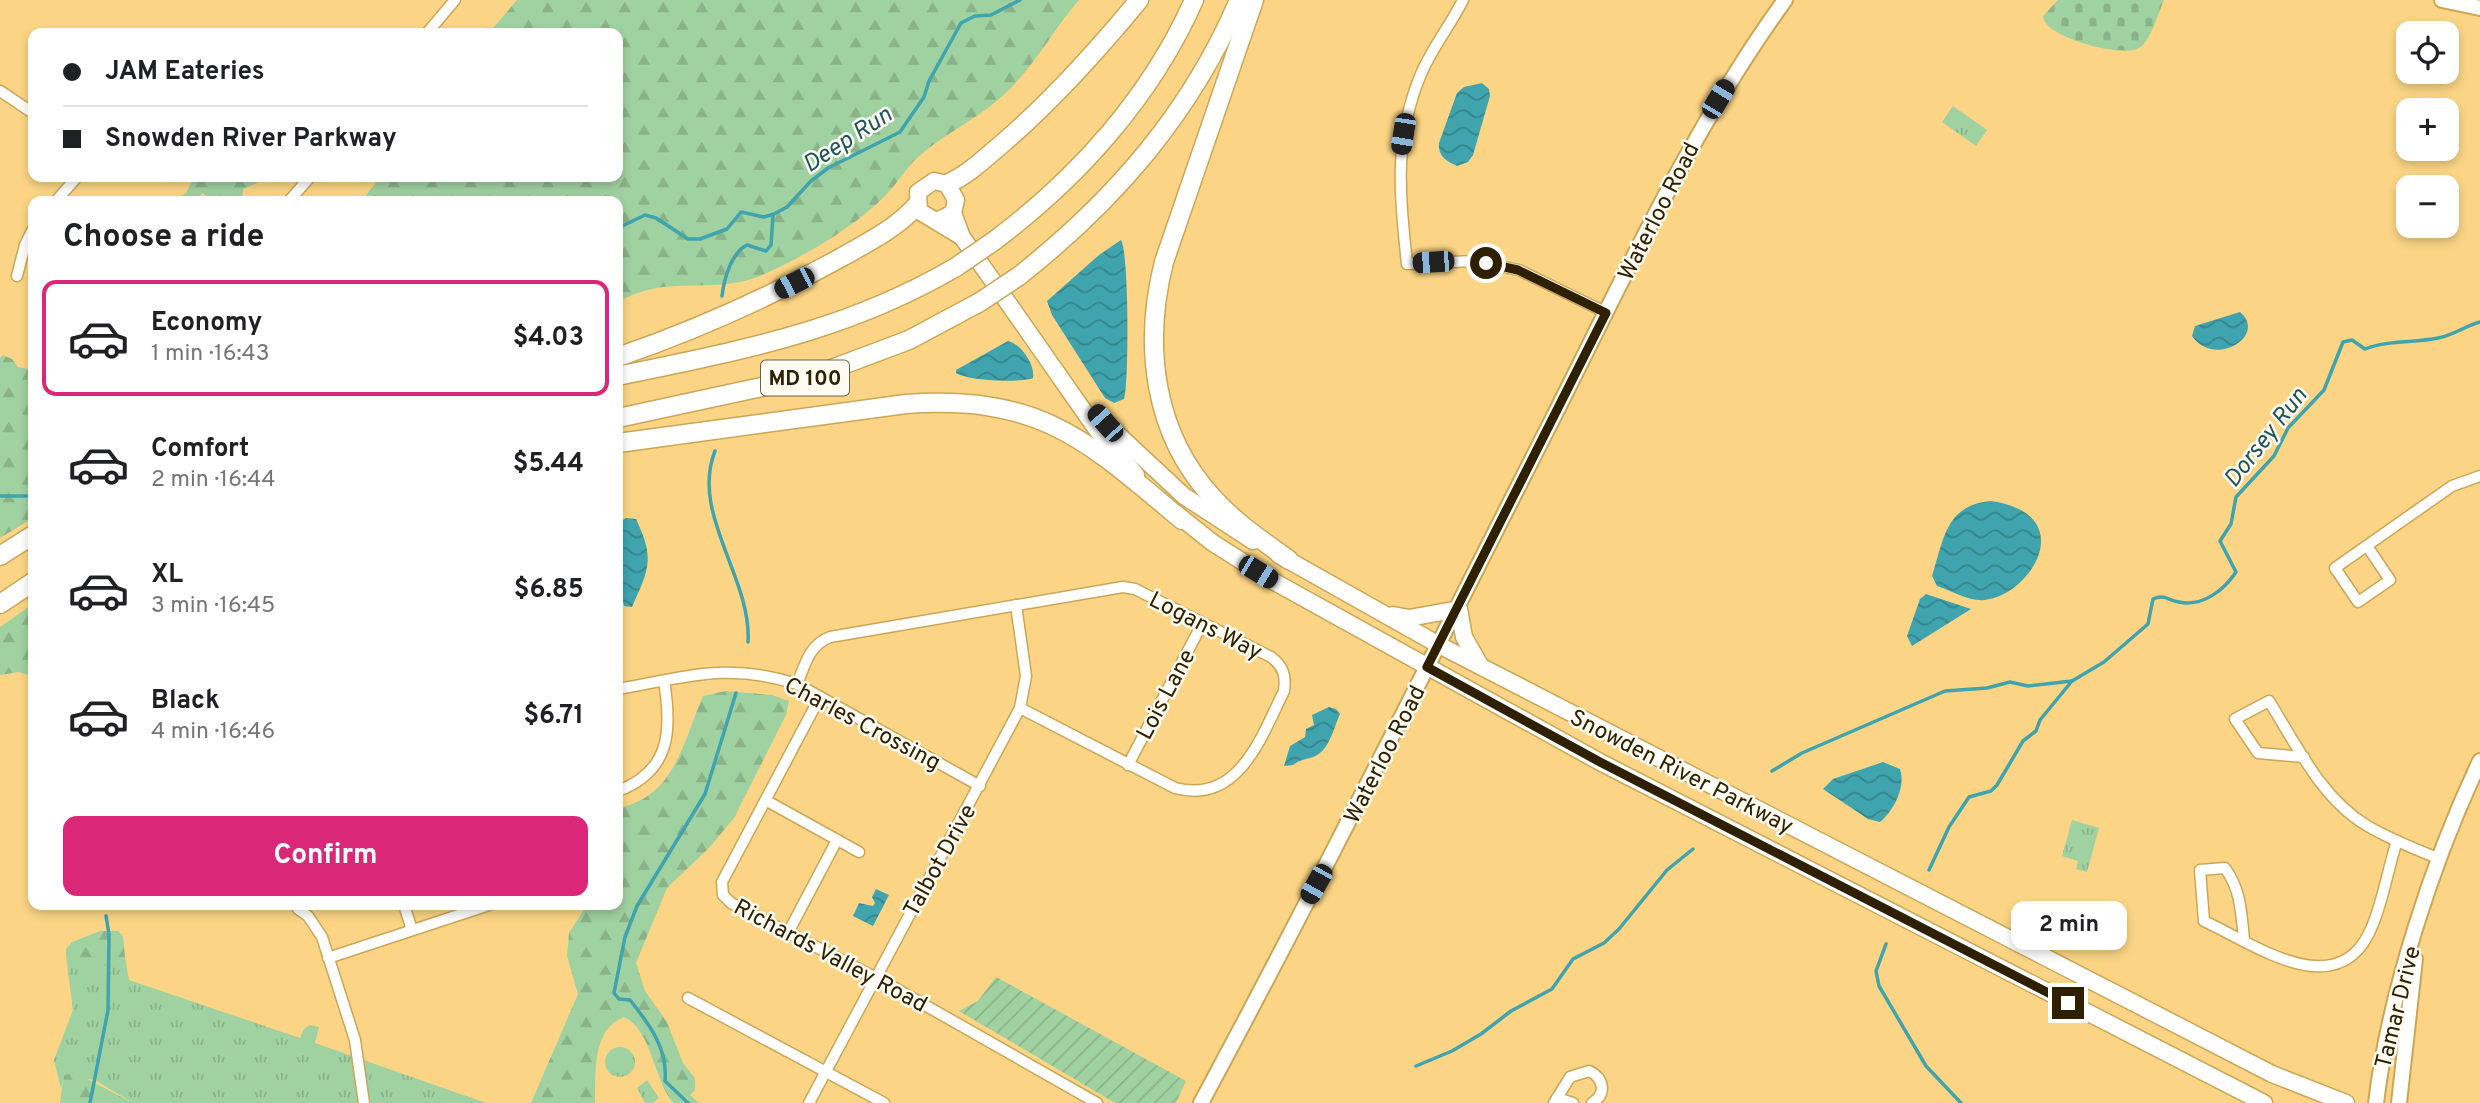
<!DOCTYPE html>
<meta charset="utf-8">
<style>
:root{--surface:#fff;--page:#f6f6f6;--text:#202124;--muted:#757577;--line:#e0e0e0;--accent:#db2777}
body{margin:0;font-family:Overpass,sans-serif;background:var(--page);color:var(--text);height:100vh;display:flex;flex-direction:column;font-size:26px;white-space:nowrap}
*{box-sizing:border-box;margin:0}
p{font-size:23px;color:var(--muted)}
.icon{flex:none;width:38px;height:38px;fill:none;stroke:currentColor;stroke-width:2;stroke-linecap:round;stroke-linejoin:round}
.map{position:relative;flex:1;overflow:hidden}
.panel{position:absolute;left:28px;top:196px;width:595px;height:714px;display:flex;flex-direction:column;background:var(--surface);border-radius:14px;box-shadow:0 4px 10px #0003}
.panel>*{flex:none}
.hud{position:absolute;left:28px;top:28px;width:595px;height:154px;border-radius:14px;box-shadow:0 4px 10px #0003;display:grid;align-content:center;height:154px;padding:0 35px;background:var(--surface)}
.buttons{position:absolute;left:2396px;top:21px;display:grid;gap:14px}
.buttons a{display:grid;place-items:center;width:63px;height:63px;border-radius:14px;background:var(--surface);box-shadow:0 4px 10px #0003;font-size:35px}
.end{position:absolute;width:32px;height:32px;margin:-16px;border:9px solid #2e2000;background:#fff;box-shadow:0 0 0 4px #fff}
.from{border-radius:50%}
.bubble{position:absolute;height:49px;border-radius:14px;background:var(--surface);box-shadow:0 4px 10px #0003;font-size:23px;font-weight:700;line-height:49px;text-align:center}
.car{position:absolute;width:21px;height:42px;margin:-21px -10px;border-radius:9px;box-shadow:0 0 5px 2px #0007;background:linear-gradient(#222 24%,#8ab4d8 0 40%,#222 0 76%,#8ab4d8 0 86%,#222 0)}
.hud b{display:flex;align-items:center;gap:24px;height:66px;font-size:26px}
.hud b+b{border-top:2px solid var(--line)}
.hud i{width:18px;height:18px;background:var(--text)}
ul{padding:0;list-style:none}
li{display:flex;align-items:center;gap:21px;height:116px;margin:0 14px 10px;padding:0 21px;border:4px solid transparent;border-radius:14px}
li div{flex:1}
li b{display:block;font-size:26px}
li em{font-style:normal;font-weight:700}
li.active{border-color:var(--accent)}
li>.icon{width:63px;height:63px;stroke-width:1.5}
h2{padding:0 35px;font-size:32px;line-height:84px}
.button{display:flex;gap:14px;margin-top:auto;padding:14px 35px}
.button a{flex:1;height:80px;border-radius:14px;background:var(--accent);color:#fff;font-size:28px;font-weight:700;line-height:80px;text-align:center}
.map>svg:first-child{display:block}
</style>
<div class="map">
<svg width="2480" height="1103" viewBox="0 0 2480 1103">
<defs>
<pattern id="grass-tufts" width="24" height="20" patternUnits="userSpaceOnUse" patternTransform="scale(1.75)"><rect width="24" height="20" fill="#a0d1a1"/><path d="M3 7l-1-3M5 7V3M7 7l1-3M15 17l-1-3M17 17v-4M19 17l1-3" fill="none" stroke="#8ab389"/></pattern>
<pattern id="forest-firs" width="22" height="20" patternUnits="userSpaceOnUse" patternTransform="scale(1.75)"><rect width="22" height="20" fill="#a0d1a1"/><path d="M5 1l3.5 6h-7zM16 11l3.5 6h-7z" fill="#8ab389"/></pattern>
<pattern id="cemetery-stones" width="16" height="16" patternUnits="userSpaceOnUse" patternTransform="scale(1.75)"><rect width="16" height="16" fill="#a0d1a1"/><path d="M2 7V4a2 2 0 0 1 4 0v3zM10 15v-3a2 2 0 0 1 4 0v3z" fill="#8ab389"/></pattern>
<pattern id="garden-furrows" width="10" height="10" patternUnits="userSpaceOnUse" patternTransform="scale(1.75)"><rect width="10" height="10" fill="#a0d1a1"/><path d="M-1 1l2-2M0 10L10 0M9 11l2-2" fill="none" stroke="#8ab389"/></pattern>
<pattern id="water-waves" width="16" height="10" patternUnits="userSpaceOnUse" patternTransform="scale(1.75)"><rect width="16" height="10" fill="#3fa4ae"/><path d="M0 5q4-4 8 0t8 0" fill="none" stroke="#35858b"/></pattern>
</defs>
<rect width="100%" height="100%" fill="#fbd585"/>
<g fill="url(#grass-tufts)">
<polygon points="1953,106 1987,130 1976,146 1942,122"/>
<polygon points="2072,820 2099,828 2087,872 2076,869 2078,861 2062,856"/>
<path d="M66,956C82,967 109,968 125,957L129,980L300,1038L304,1029L310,1025L319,1027L315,1043L486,1103H133L95,1080L64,1076L61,1089L54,1060L73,1010Z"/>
<circle cx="620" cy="1062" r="15"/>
<polygon points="647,1080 659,1098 653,1103 645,1103 637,1088"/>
</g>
<g fill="url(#forest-firs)">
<path d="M517,0H1079C1051,32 1032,71 999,99C974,121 942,135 917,158C904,170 896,186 883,198C853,228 801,258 762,275C716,296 667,273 618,302V201H362L380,177H618V33H489Z"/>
<polygon points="186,177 263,177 264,180 243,189 242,201 215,201 202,193 195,201 173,201 186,193 191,183"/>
<polygon points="3,355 12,359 18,367 33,370 33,518 0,538 0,358"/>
<polygon points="33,604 33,677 19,672 0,675 0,627"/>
<path d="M726,691L772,695L789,701L786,715L734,818L709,848L667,888L636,963L645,991L667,1022L683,1063L695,1078V1090L690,1095L699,1103H673C653,1078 652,1030 624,1017C591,1029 596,1075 595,1103H531L578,994L567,956L569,933L587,905H618V808C675,797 683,742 703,696Z"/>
<path d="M100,931H118L123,936L125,957C106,971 85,969 66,956V949L72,942Z"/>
<polygon points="74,1072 133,1103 60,1103 64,1076"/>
</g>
<path fill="url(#cemetery-stones)" d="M2058,0H2164C2158,13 2151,41 2139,48C2124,58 2044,38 2043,16Z"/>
<polygon fill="url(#garden-furrows)" points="996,977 1186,1081 1176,1103 1115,1103 959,1011 978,1001"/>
<g fill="url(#water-waves)">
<path d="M1482,83L1489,89L1490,96L1473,155L1468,162L1457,166C1446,161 1438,156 1439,143L1457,93L1464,87Z"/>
<path d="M1121,240C1129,253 1129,382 1124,399L1114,403L1105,398L1052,315L1047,301L1099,255Z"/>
<path d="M2240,312C2268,335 2215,369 2192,336L2195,326Z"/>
<path d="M1008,341C1021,344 1035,364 1033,378C1020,383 968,381 956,373V370Z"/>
<path d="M1991,501C2086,515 2025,604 1978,600C1965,599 1950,590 1937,586L1932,576C1944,538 1946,505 1991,501Z"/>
<path d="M626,518L636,519C655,559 649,569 632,607L624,606L618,581V523Z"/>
<polygon points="1926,594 1971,609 1912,646 1907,636 1920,599"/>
<path d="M1329,707L1336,709L1340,714C1334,727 1329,752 1313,757C1304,760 1301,759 1293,765L1284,766L1290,746L1305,737L1306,729L1314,725L1312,715Z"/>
<path d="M1883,762L1900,769C1906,787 1894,810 1880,822L1868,819L1823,789L1833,779Z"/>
<polygon points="876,889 889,895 873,926 853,916 859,903 873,906 875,903 872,897"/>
</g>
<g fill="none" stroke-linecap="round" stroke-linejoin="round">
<g stroke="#3fa4ae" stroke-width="3.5">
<polyline points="618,228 645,215 656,218 688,239 700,239 727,229 741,212 764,217 774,214 787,207 811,181 828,168 900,132 924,97 929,81 961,23 975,16 991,15 1020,0"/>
<path d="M722,296C724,279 731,253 747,245L766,251L771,245L773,215"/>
<path d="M715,451C690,514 752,578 748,642"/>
<polyline points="0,496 33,496"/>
<polyline points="1772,771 1802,753 1945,691 1987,688 2010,682 2028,686 2072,681"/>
<path d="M1929,870L1949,827L1969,797L1991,791L1997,785L2023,741L2036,731L2040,720L2072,681L2104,662L2148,624L2153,599C2164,594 2168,600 2179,602C2203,607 2224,590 2236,572L2220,541L2231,524L2236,497L2274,456L2288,428L2324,390L2343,342L2352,340L2365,349C2387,340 2415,343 2438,338C2454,335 2465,326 2480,322"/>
<polyline points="1886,944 1876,971 1879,986 1926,1066 1961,1103"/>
<polyline points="1416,1066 1452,1051 1481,1034 1511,1011 1552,989 1573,959 1604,943 1619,929 1667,870 1693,849"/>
<polyline points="90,1103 108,1010 109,934 106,916"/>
<path d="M688,1103L665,1081C668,1049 650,1025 630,1000L619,999L614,993L625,937L637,906L705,794L736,693"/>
</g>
<defs>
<g id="street">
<path d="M1463,0C1450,26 1432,48 1421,74C1393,141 1400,195 1407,264L1474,261L1519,270L1607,313"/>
<polyline points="427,33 455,0"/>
<polyline points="0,91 33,113"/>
<polyline points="56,201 77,177"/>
<polyline points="289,201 310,177"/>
<polyline points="17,276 25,245 33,229"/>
<polyline points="2367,546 2390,580 2358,602 2335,568 2452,486 2480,476"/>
<path d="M797,684C805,665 809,645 830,637L1123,587L1135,589L1271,657C1284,667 1286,676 1284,691C1261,737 1239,805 1175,788L1020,708"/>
<path d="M618,689C688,677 727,662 797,684L980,786"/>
<polyline points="820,697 722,882 723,895 731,903 886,983 1097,1103"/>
<path d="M2304,757L2258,753L2235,719L2269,701C2296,744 2321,798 2366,825C2389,839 2415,849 2440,859"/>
<polyline points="1128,765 1202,624"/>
<path d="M618,791C671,771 672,730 664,681"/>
<polyline points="767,801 859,852"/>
<polyline points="404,905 412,930"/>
<polyline points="298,909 308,916 322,937 355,1040 364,1103"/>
<polyline points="789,931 837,840"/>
<path d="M2244,939C2241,912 2241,890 2225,868L2200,870L2204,921C2256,945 2341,1008 2373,924C2384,897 2388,868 2397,841"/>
<polyline points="328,958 489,905"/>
<polyline points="688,998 884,1103"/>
<polyline points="1557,1098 1573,1103"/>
<polyline points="809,1103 1020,708 1026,676 1016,605"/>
<path d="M1554,1103L1570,1077L1589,1071C1604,1078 1607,1094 1592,1103"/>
</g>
<g id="secondary">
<polyline points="2442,0 2480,8"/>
<path d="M1201,1103C1322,878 1435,650 1551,422C1624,278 1690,131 1785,0"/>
<path d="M2376,1103C2389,994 2433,860 2480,761"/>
<polyline points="2399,1103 2415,959"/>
</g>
<g id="primary">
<polyline points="953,213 962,237 1097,430 1136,475"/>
<polyline points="939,220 953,213 956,200 947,184 934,181 918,192 919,211 962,237"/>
<polyline points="1097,415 1184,496 1253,541"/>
<polyline points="1174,512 1213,543 1273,581 1600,762 2264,1103"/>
<polyline points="1279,555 1439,645 2272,1074 2346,1103"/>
<polyline points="1393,615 1409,618 1459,609 1464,637 1480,665"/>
</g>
<g id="highway">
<path d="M1254,0L1164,262C1143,345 1153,434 1214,499C1236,523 1263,541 1289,560"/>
<path d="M947,184C968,175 985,158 1003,143C1053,100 1097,51 1139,0"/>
<path d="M994,241C1078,178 1151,97 1194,0"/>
<path d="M1019,276C1114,201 1191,113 1239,0"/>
<path d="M618,357C696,330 770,297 842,257C868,242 897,228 917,205"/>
<path d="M618,376C741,350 845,332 956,267"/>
<polyline points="618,418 813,376 909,340 980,302"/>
<path d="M618,443L906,404C1041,395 1085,439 1182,520"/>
<polyline points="0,556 33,535"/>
<polyline points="0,604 33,582"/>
</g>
</defs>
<use href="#street" stroke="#caa656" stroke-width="13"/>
<use href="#secondary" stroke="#caa656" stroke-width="18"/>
<use href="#primary" stroke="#caa656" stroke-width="19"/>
<use href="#highway" stroke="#caa656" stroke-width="21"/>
<use href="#street" stroke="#fff" stroke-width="10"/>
<use href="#secondary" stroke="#fff" stroke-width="14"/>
<use href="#primary" stroke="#fff" stroke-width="16"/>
<use href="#highway" stroke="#fff" stroke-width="18"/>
<defs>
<g id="highway-bridge">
<polyline points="956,267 994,241"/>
<polyline points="980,302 1019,276"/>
</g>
</defs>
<use href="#highway-bridge" stroke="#caa656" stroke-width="21" stroke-linecap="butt"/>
<use href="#highway-bridge" stroke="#fff" stroke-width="18"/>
</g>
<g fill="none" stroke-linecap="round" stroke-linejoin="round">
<polyline stroke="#2e2000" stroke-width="9" points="1486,263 1518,270 1606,313 1427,667 1600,762 2068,1003"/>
</g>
<g text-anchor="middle" stroke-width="5" stroke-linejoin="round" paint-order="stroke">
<rect fill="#fefbf3" stroke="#6c6249" stroke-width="2" x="761" y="360.5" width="88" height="35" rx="5"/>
<g font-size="21" font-weight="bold" fill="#2e2000">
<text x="805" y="385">MD 100</text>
</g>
<g font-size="23" fill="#2e2000" stroke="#fefbf3">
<text transform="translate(1658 211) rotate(-63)" y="8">Waterloo Road</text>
<text transform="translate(1206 625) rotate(27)" y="8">Logans Way</text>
<text transform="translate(1165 694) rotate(-62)" y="8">Lois Lane</text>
<text transform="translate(863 723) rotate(28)" y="8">Charles Crossing</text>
<text transform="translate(1384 754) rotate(-63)" y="8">Waterloo Road</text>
<text transform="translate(1682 771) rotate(27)" y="8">Snowden River Parkway</text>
<text transform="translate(939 860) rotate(-61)" y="8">Talbot Drive</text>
<text transform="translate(831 955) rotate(28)" y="8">Richards Valley Road</text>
<text transform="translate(2397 1007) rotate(-76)" y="8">Tamar Drive</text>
</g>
<g font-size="24" font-style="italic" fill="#1d555b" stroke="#fefbf3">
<text transform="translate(847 139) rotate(-33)" y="8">Deep Run</text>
<text transform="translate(2265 437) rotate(-52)" y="8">Dorsey Run</text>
</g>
</g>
</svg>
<div class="buttons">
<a><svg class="icon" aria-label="locate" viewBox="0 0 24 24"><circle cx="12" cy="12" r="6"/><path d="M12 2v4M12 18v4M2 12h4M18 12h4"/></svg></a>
<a>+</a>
<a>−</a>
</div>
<i class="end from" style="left:1486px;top:263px"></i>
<i class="end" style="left:2068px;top:1003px"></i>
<div class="bubble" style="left:2011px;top:901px;width:116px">2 min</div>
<i class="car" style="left:1718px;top:99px;rotate:31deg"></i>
<i class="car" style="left:1403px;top:134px;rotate:189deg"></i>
<i class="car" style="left:1433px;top:262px;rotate:266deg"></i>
<i class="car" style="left:794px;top:283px;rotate:243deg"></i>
<i class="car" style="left:1105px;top:423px;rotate:318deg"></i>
<i class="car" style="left:1258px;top:572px;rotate:121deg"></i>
<i class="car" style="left:1316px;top:884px;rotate:209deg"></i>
<div class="hud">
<b><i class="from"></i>JAM Eateries</b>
<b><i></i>Snowden River Parkway</b>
</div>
<section class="panel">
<h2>Choose a ride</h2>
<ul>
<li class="active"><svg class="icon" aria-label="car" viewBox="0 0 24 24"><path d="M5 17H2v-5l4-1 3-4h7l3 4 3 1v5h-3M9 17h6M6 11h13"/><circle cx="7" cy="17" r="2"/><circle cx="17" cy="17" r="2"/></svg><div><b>Economy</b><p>1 min · 16:43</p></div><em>$4.03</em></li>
<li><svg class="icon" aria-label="car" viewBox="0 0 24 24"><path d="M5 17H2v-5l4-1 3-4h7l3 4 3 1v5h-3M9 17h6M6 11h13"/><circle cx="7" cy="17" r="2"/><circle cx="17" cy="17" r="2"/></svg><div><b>Comfort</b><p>2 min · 16:44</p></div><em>$5.44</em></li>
<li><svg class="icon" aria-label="car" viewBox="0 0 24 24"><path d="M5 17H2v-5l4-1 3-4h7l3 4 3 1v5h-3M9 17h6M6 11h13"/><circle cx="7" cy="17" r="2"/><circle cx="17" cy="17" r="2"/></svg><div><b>XL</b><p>3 min · 16:45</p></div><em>$6.85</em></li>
<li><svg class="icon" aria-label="car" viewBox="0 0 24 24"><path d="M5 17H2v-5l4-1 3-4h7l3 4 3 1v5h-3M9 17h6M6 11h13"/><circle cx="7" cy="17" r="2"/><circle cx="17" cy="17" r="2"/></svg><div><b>Black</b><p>4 min · 16:46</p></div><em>$6.71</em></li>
</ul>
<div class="button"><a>Confirm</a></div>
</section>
</div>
